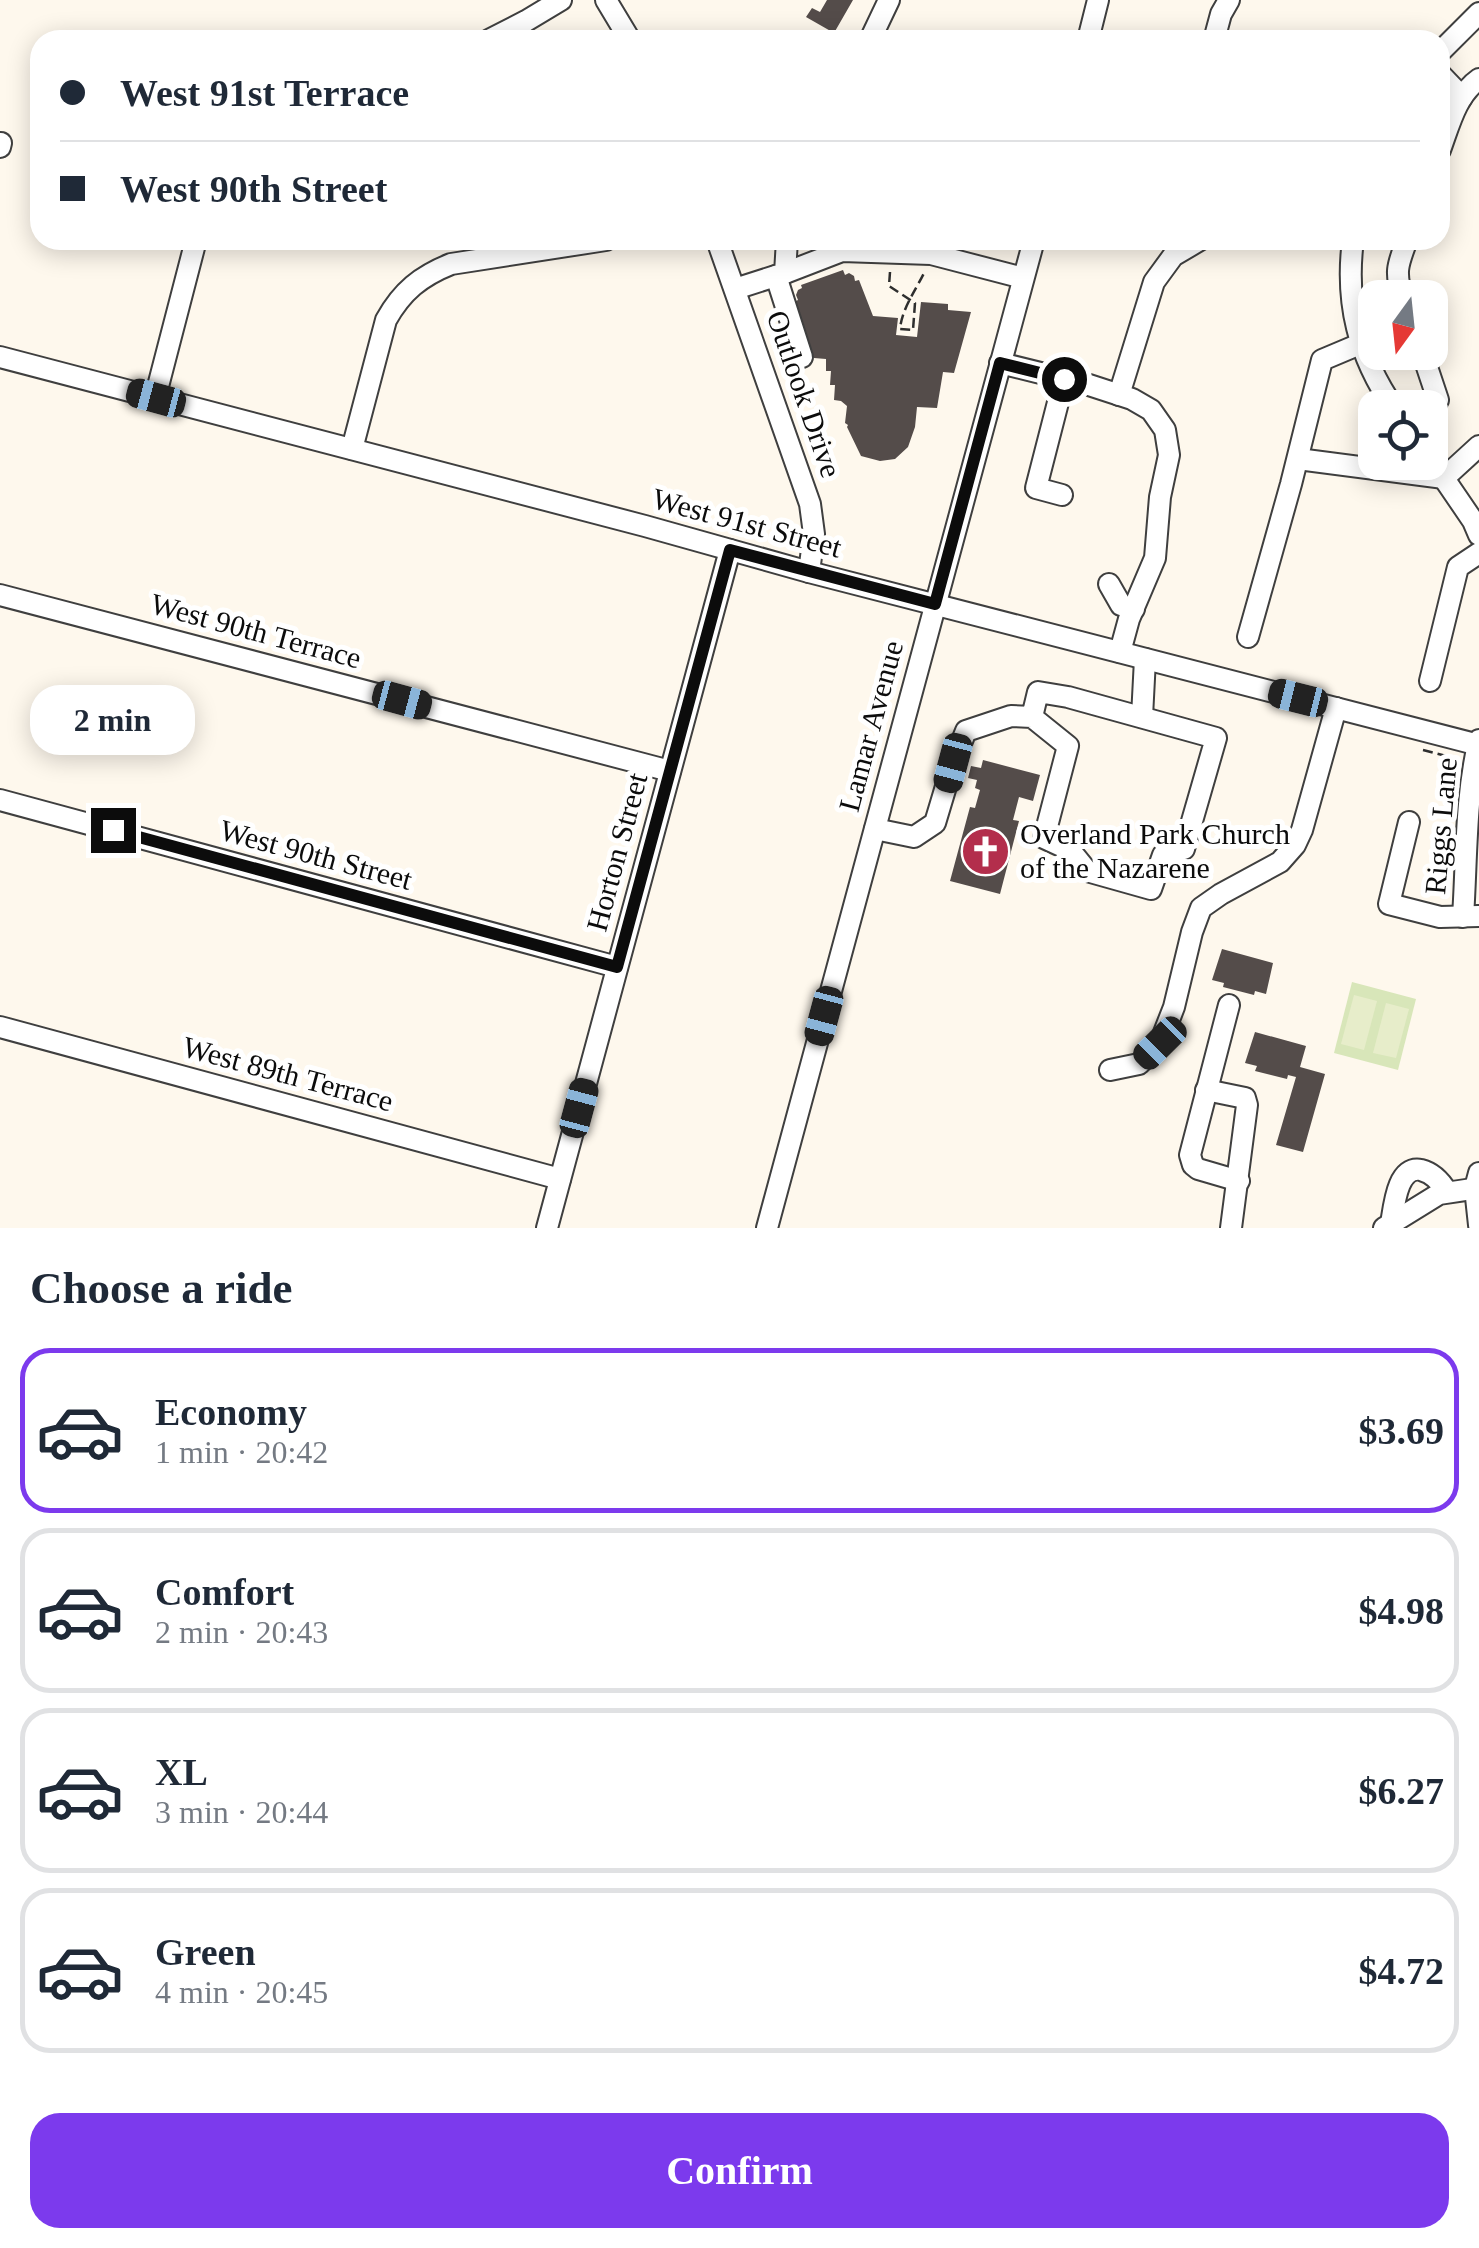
<!DOCTYPE html>
<meta charset="utf-8">
<style>
:root{--surface:#fff;--page:#f2f2f3;--text:#1f2937;--muted:#747a83;--line:#e0e1e3;--accent:#7c3aed}
body{margin:0;font-family:Georgia,serif;background:var(--page);color:var(--text);height:100vh;display:flex;flex-direction:column;font-size:38px;white-space:nowrap}
*{box-sizing:border-box;margin:0}
p{font-size:32px;color:var(--muted)}
.icon{flex:none;width:55px;height:55px;fill:none;stroke:currentColor;stroke-width:2;stroke-linecap:round;stroke-linejoin:round}
.map{position:relative;height:1228px;overflow:hidden}
.sheet{display:flex;flex-direction:column;background:var(--surface);flex:1}
.sheet>*{flex:none}
.hud{position:absolute;left:30px;top:30px;width:1420px;height:220px;border-radius:30px;box-shadow:0 5px 25px #0003;display:grid;align-content:center;height:220px;padding:0 30px;background:var(--surface)}
.needle{width:65px;rotate:195deg}
.controls{position:absolute;left:1358px;top:280px;display:grid;gap:20px}
.controls a{display:grid;place-items:center;width:90px;height:90px;border-radius:20px;background:var(--surface);box-shadow:0 5px 25px #0003;font-size:50px}
.end{position:absolute;width:45px;height:45px;margin:-22px;border:12px solid #0c0c0c;background:#fff;box-shadow:0 0 0 5px #fff}
.from{border-radius:50%}
.bubble{position:absolute;height:70px;border-radius:30px;background:var(--surface);box-shadow:0 5px 25px #0003;font-size:32px;font-weight:600;line-height:70px;text-align:center}
.car{position:absolute;width:30px;height:60px;margin:-30px -15px;border-radius:12px;box-shadow:0 0 8px 2px #0007;background:linear-gradient(#222 24%,#8ab4d8 0 40%,#222 0 76%,#8ab4d8 0 86%,#222 0)}
.hud b{display:flex;align-items:center;gap:35px;height:95px;font-size:38px}
.hud b+b{border-top:2px solid var(--line)}
.hud i{width:25px;height:25px;background:var(--text)}
ul{padding:0;list-style:none}
li{display:flex;align-items:center;gap:30px;height:165px;margin:0 20px 15px;padding:0 10px;border:5px solid var(--line);border-radius:30px}
li div{flex:1}
li b{display:block;font-size:38px}
li em{font-style:normal;font-weight:600}
li.on{border-color:var(--accent)}
li>.icon{width:90px;height:90px;stroke-width:1.5}
h2{padding:0 30px;font-size:45px;line-height:120px}
.cta{display:flex;gap:20px;margin-top:auto;padding:20px 30px}
.cta a{flex:1;height:115px;border-radius:30px;background:var(--accent);color:#fff;font-size:40px;font-weight:600;line-height:115px;text-align:center}
.map>svg:first-child{display:block}
</style>
<div class="map">
<svg width="1479" height="1228" viewBox="0 0 1479 1228">
<rect width="100%" height="100%" fill="#fef8ed"/>
<polygon fill="#d8e6b9" points="1352,982 1416,999 1398,1070 1334,1053"/>
<g fill="#e7edca">
<polygon points="1354,995 1377,1001 1364,1050 1341,1044"/>
<polygon points="1386,1003 1409,1009 1396,1058 1373,1053"/>
</g>
<g fill="#544c4a">
<polygon points="827,0 853,0 834,33 806,17 812,8 820,12"/>
<polygon points="843,270 845,275 849,273 854,276 855,281 859,280 873,316 898,318 896,335 917,337 921,302 948,304 948,310 971,312 954,373 943,372 937,408 917,407 915,427 908,447 895,459 880,461 861,456 847,427 848,425 845,423 847,406 841,401 834,400 835,385 830,385 831,371 826,371 826,359 814,358 794,302 798,300 796,295 798,290 802,288 801,285"/>
<polygon points="983,760 1040,775 1033,801 1019,797 1013,820 1019,821 1000,894 950,881 970,807 975,808 980,790 975,788 977,780 968,778 971,766 981,768"/>
<polygon points="1222,949 1273,963 1266,994 1255,991 1254,995 1223,987 1224,983 1212,980"/>
<polygon points="1255,1032 1306,1046 1300,1067 1325,1074 1303,1152 1276,1145 1296,1077 1288,1075 1287,1079 1255,1071 1257,1066 1245,1063"/>
</g>
<g fill="none" stroke-linecap="round" stroke-linejoin="round">
<defs>
<g id="minor">
<polyline points="606,0 630,40"/>
<polyline points="489,40 526,21 561,0"/>
<polyline points="870,40 889,0"/>
<polyline points="1088,40 1098,0"/>
<polyline points="1214,40 1221,14 1229,0"/>
<polyline points="1440,52 1479,13"/>
<polyline points="1440,74 1462,97"/>
<polyline points="0,147 1,143"/>
<path d="M1440,150C1449,126 1456,95 1479,79"/>
<polyline points="717,240 810,504 814,534 809,572"/>
<path d="M1353,240C1345,302 1358,356 1394,408"/>
<polyline points="785,273 842,251 931,254 1023,278"/>
<polyline points="776,276 802,357"/>
<polyline points="735,289 785,273 787,240"/>
<path d="M1403,298C1394,272 1398,264 1407,240"/>
<polyline points="1422,352 1438,400 1430,414"/>
<polyline points="0,357 645,526 809,572 1479,745"/>
<polyline points="1000,363 1089,385 1132,399 1151,410 1165,430 1169,455 1160,497 1155,558 1129,619 1120,652"/>
<polyline points="1119,395 1154,282 1173,256 1200,240"/>
<polyline points="155,398 196,240"/>
<path d="M352,449L386,320C402,291 421,276 451,264L606,240"/>
<polyline points="1430,458 1473,521 1479,535"/>
<polyline points="1298,459 1444,478 1479,446"/>
<polyline points="1062,495 1036,488 1064,379"/>
<polyline points="1109,584 1121,605 1134,609"/>
<polyline points="0,595 670,771"/>
<polyline points="1248,637 1291,484 1322,360 1360,344"/>
<polyline points="1430,681 1458,567 1479,553"/>
<polyline points="1142,717 1145,659"/>
<polyline points="0,800 617,967"/>
<polyline points="1409,822 1389,904 1440,917 1479,916"/>
<polyline points="875,829 914,837 935,823 953,763 966,731 1011,716 1032,717 1038,692 1068,697 1216,738 1184,849 1163,855 1151,889 1087,871 1070,850 1044,838 1068,746 1032,717"/>
<path d="M1463,917C1467,857 1465,799 1479,740"/>
<polyline points="1229,1005 1190,1155 1193,1165 1198,1169 1239,1181"/>
<polyline points="0,1027 560,1179"/>
<polyline points="1110,1070 1139,1064 1160,1043 1174,1007 1192,932 1201,908 1221,894 1280,862 1295,845 1302,830 1336,708"/>
<polyline points="1206,1090 1245,1098 1247,1105 1231,1228"/>
<path d="M1391,1224C1394,1207 1397,1165 1421,1170C1433,1173 1441,1182 1447,1192"/>
<polyline points="1479,1225 1475,1188 1479,1173"/>
<polyline points="547,1228 730,550"/>
<polyline points="767,1228 1034,240"/>
<polyline points="1384,1228 1439,1194 1479,1188"/>
</g>
</defs>
<use href="#minor" stroke="#3f3f3f" stroke-width="24"/>
<g stroke="#2e2e2e" stroke-width="2.5" stroke-dasharray="10 5" stroke-linecap="butt">
<path d="M890,272L889,286L915,303L913,330L900,329C902,308 916,290 925,271"/>
<polyline points="1423,750 1458,759"/>
</g>
<use href="#minor" stroke="#fff" stroke-width="20"/>
</g>
<g fill="none" stroke-linecap="round" stroke-linejoin="round">
<polyline stroke="#0c0c0c" stroke-width="12" points="113,830 617,967 730,550 935,604 1000,363 1064,379"/>
</g>
<defs>
<symbol id="church-disc" viewBox="-11 -11 22 22"><circle r="9.5" fill="#b32e4c" stroke="#fff"/><path d="M-1.2-6h2.4v3.5h3.3v2.4h-3.3V6h-2.4V-.1h-3.3v-2.4h3.3Z" fill="#fff"/></symbol>
</defs>
<g fill-rule="evenodd">
<use href="#church-disc" x="958" y="824" width="55" height="55"/>
</g>
<g text-anchor="middle" stroke-width="10" stroke-linejoin="round" paint-order="stroke">
<g font-size="30" fill="#0c0c0c" stroke="#fff">
<text transform="translate(804 394) rotate(71)" y="10">Outlook Drive</text>
<text transform="translate(747 523) rotate(15)" y="10">West 91st Street</text>
<text transform="translate(256 631) rotate(15)" y="10">West 90th Terrace</text>
<text transform="translate(871 726) rotate(-75)" y="10">Lamar Avenue</text>
<text transform="translate(1441 826) rotate(-85)" y="10">Riggs Lane</text>
<text transform="translate(617 852) rotate(-75)" y="10">Horton Street</text>
<text transform="translate(316 855) rotate(15)" y="10">West 90th Street</text>
<text transform="translate(288 1074) rotate(15)" y="10">West 89th Terrace</text>
</g>
<g font-size="30" fill="#0c0c0c" stroke="#fff" text-anchor="start">
<text x="1020" y="844">Overland Park Church<tspan x="1020" dy="34">of the Nazarene</tspan></text>
</g>
</g>
</svg>
<div class="controls">
<a><svg class="needle" viewBox="-14 -14 28 28"><path d="M0-13l5 13h-10z" fill="#e53935"/><path d="M0 13l5-13h-10z" fill="#747a83"/></svg></a>
<a><svg class="icon" aria-label="locate" viewBox="0 0 24 24"><circle cx="12" cy="12" r="6"/><path d="M12 2v4M12 18v4M2 12h4M18 12h4"/></svg></a>
</div>
<i class="end from" style="left:1064px;top:379px"></i>
<i class="end" style="left:113px;top:830px"></i>
<div class="bubble" style="left:30px;top:685px;width:165px">2 min</div>
<i class="car" style="left:156px;top:398px;rotate:285deg"></i>
<i class="car" style="left:1298px;top:698px;rotate:284deg"></i>
<i class="car" style="left:402px;top:700px;rotate:105deg"></i>
<i class="car" style="left:953px;top:763px;rotate:195deg"></i>
<i class="car" style="left:824px;top:1016px;rotate:195deg"></i>
<i class="car" style="left:1160px;top:1043px;rotate:225deg"></i>
<i class="car" style="left:579px;top:1108px;rotate:15deg"></i>
<div class="hud">
<b><i class="from"></i>West 91st Terrace</b>
<b><i></i>West 90th Street</b>
</div>
</div>
<section class="sheet">
<h2>Choose a ride</h2>
<ul>
<li class="on"><svg class="icon" aria-label="car" viewBox="0 0 24 24"><path d="M5 17H2v-5l4-1 3-4h7l3 4 3 1v5h-3M9 17h6M6 11h13"/><circle cx="7" cy="17" r="2"/><circle cx="17" cy="17" r="2"/></svg><div><b>Economy</b><p>1 min · 20:42</p></div><em>$3.69</em></li>
<li><svg class="icon" aria-label="car" viewBox="0 0 24 24"><path d="M5 17H2v-5l4-1 3-4h7l3 4 3 1v5h-3M9 17h6M6 11h13"/><circle cx="7" cy="17" r="2"/><circle cx="17" cy="17" r="2"/></svg><div><b>Comfort</b><p>2 min · 20:43</p></div><em>$4.98</em></li>
<li><svg class="icon" aria-label="car" viewBox="0 0 24 24"><path d="M5 17H2v-5l4-1 3-4h7l3 4 3 1v5h-3M9 17h6M6 11h13"/><circle cx="7" cy="17" r="2"/><circle cx="17" cy="17" r="2"/></svg><div><b>XL</b><p>3 min · 20:44</p></div><em>$6.27</em></li>
<li><svg class="icon" aria-label="car" viewBox="0 0 24 24"><path d="M5 17H2v-5l4-1 3-4h7l3 4 3 1v5h-3M9 17h6M6 11h13"/><circle cx="7" cy="17" r="2"/><circle cx="17" cy="17" r="2"/></svg><div><b>Green</b><p>4 min · 20:45</p></div><em>$4.72</em></li>
</ul>
<div class="cta"><a>Confirm</a></div>
</section>
